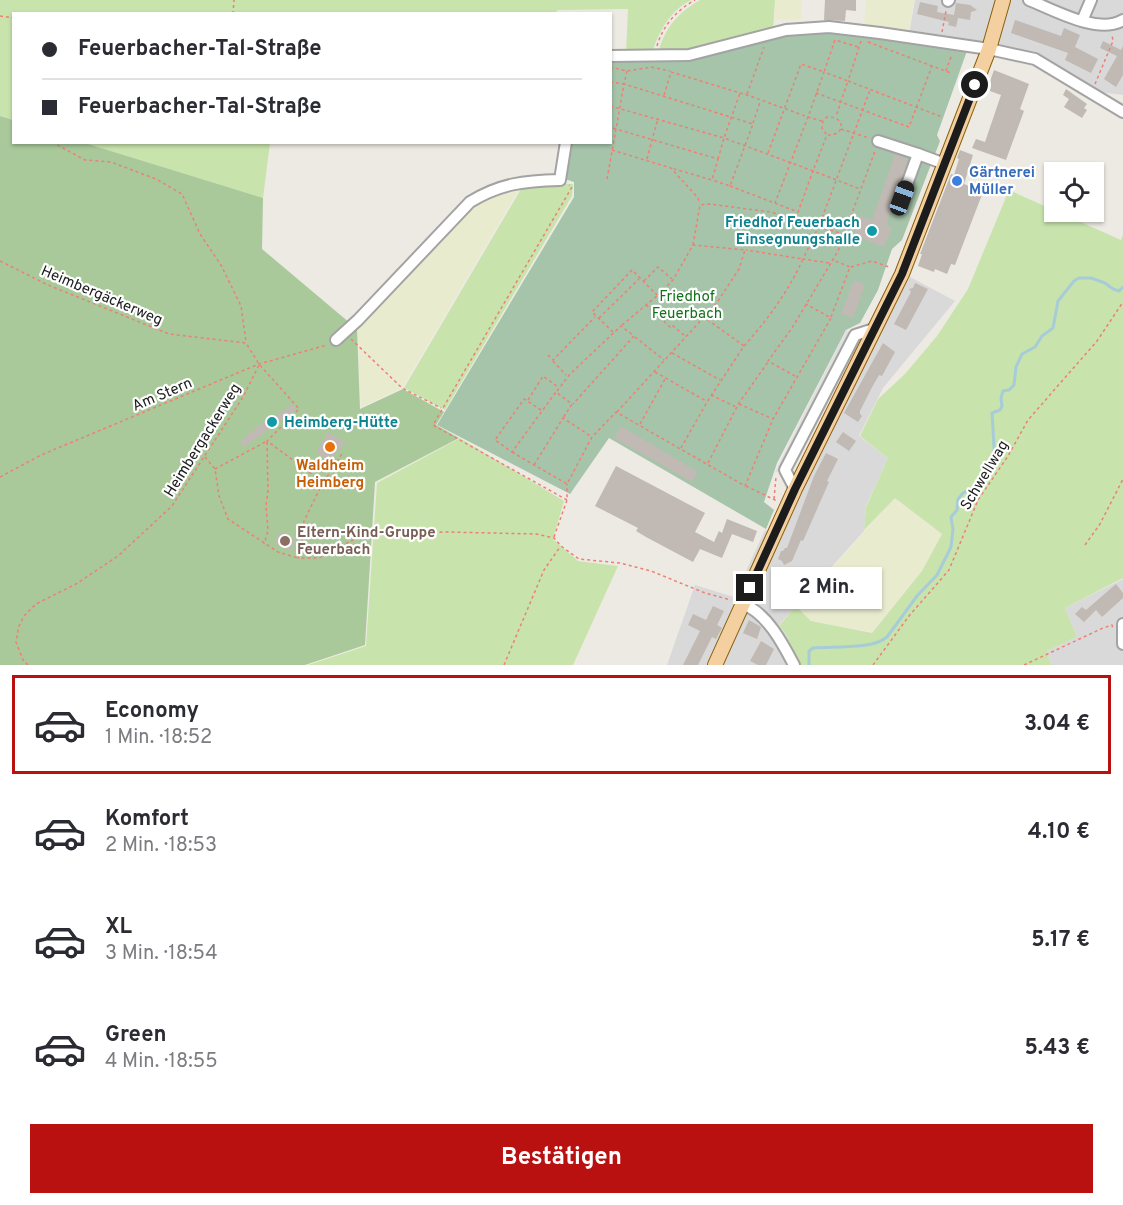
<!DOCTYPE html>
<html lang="de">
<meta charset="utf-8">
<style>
:root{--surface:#fff;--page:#f7f7f7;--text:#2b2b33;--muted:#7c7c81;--line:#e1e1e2;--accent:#b91010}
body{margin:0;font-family:Overpass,sans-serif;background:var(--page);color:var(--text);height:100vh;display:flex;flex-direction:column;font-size:22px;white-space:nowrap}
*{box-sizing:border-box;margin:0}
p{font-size:20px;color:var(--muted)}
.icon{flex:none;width:33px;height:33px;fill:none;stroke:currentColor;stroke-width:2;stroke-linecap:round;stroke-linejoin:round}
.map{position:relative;height:665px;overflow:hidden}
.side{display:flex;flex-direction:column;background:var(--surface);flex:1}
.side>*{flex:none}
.banner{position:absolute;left:12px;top:12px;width:600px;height:132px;border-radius:0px;box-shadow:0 2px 4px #0004;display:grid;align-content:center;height:132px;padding:0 30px;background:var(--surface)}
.tools{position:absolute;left:1044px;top:162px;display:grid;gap:12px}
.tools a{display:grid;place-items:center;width:60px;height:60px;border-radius:0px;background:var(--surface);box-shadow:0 2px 4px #0004;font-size:30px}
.end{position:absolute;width:27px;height:27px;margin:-14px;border:8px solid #1c1c1c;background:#fff;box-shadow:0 0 0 3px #fff}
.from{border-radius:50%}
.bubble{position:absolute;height:42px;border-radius:0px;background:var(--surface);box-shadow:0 2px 4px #0004;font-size:20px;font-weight:700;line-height:42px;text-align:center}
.car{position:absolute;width:18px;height:36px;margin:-18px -9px;border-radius:8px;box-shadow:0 0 4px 2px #0007;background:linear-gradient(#222 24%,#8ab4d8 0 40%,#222 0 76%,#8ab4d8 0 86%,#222 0)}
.banner b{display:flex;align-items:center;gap:21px;height:57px;font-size:22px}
.banner b+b{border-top:2px solid var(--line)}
.banner i{width:15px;height:15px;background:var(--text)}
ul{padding:10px 0 0;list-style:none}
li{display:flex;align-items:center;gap:18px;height:99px;margin:0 12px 9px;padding:0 18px;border:3px solid transparent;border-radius:0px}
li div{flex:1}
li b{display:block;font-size:22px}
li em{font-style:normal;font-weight:700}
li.on{border-color:var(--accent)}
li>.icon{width:54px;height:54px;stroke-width:1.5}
.primary-button{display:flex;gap:12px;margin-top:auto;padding:12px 30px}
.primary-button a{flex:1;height:69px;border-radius:0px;background:var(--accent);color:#fff;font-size:24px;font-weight:700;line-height:69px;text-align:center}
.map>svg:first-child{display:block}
</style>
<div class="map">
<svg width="1123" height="665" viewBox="0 0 1123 665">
<rect width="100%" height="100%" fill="#edeae3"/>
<g fill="#dad9d9">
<polygon points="915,0 1123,0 1123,95 1090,91 1048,60 998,48 909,34"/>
<polygon points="910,277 955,301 883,388 859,436 888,458 866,506 864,531 778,626 789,638 781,647 789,665 667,665 695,585 734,597 765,530 782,533 857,377"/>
<polygon points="1123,579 1123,665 1051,665 1047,651 1077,637 1065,608"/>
</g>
<g fill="#e9ebcf">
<polygon points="775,0 802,0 801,19 774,20"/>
<polygon points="866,0 914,0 908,34 864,28"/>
<polygon points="522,184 402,388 361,407 357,326 472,204"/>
<polygon points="895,498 942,534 922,571 872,632 811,621 797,606"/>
</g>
<g fill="#c8e4ac">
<path d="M0,0H691C670,11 659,31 652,53H626L628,9L557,10L556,14H14L13,120L0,116Z"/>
<path d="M700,0H775L773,30L689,53H658C665,27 678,13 700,0Z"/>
<polygon points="85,143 270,143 263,198"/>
<polygon points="524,184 573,184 572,196 445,410 404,388"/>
<polygon points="1009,190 1121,240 1123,235 1123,578 1065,608 1077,637 1047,651 1051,665 794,665 781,647 789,638 779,626 796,606 811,621 872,633 922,571 942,534 895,498 864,530 866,507 888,458 860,436 878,399 905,374 937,336 968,289"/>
<polygon points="460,438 564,501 553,539 578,561 618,566 573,665 308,665 366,646 377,483"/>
</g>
<polygon fill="#a9c99b" points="0,116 13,120 14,142 85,143 263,198 262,249 357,329 360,409 403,389 444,412 436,425 459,438 375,482 365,645 305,665 0,665"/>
<polygon fill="#a6c4aa" points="842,29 968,48 937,135 940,141 902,240 892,249 878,290 860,323 846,330 777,463 764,502 774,510 766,529 609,438 570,494 437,425 574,197 574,182 565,179 570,143 610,142 611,58 688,58 786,34"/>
<polygon fill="#e0e0e0" points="846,330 859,338 788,472 775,472"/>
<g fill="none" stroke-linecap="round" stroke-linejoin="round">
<path stroke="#a7ccd7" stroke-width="3" d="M809,665V651L813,648C832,646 872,650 887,637L917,596L937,575L951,547L953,529L951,517L957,510L958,499L963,493L984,482L995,464L992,413L1000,410L1002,406L1001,398L1003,391L1009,390L1014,385L1016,367L1022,354L1035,347L1042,336L1053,328L1058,301L1074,281L1079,278H1091L1105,283L1113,289L1119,291L1123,287"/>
</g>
<g fill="#c1b9b3">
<polygon points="825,0 856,0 856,11 846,10 845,21 824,20"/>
<polygon points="920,2 938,6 937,12 954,15 956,3 970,5 977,10 971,12 970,20 958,18 956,27 948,25 949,22 917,14"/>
<polygon points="1015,20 1061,36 1064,28 1080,35 1075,47 1098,59 1091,73 1065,60 1068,53 1011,33"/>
<polygon points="1103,41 1121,50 1123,46 1123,75 1116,87 1104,79 1117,56 1100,48"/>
<polygon points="994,70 1029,84 1020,109 1024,111 1006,160 972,148 976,139 985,142 1001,95 987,90"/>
<polygon points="1066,89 1087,104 1084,108 1087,110 1082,118 1064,107 1069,99 1063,95"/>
<polygon points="960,150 973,155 964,184 983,192 955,265 951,264 947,274 935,269 934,272 918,266 922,254 920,254 951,174 954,175 959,159 957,158"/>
<polygon points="895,154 908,159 895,199 899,205 907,204 904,212 892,208 886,225 892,227 884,247 853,235 860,216 872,220"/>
<polygon points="854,280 865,285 853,318 841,314"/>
<polygon points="915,283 928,289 906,330 894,324 911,292 909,289 913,288"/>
<polygon points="883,343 895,352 882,376 879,375 871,389 860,411 860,414 862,416 858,422 844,413"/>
<polygon points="292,404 296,410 244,447 240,441 272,415 274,417"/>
<polygon points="621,426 698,472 692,482 614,438"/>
<polygon points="328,432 345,442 341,449 339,448 330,463 316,452"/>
<polygon points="843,432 856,441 849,451 836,442"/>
<polygon points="826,453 838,459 827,481 829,482 803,541 801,540 792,561 784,565 782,561 778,559 781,551 783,551 785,548 787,548 814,476"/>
<polygon points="616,466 705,513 695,532 714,542 719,531 722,533 727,519 757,531 753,542 732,534 722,558 700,549 693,562 646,537 636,531 638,528 595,506"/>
<polygon points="280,531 296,540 289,551 275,543"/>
<polygon points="1116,584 1123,593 1123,598 1102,617 1096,610 1084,622 1075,614 1082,607 1086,610"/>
<polygon points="713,606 724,611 717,625 722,628 716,639 712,637 698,665 683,665 700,631 688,625 693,614 706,620"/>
<polygon points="749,620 761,627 757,639 743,633"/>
<polygon points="761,641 774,649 766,665 758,665 750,661"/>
</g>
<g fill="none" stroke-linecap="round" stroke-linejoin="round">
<defs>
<g id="minor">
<path d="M1029,0C1054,10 1098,35 1123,20"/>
<polyline points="948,1 949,0"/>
<polyline points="1082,21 1091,0"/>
<polyline points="610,56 689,55 786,30 829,27 880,33 989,49 1035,59 1123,112"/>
<polyline points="878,141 918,154"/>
<polyline points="902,198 918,154 945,164"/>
<path d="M336,340L358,320L470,202C501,183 525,181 560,180L566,142"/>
<polyline points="795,489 785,470 855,335 874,329"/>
<path d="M743,604C767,613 783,644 794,665"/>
<polyline points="1123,624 1123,644"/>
</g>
<polyline id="major" points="715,665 795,489 902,274 989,49 1003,0"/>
</defs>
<use href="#minor" stroke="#a3a3a3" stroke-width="14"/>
<use href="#major" stroke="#895f0c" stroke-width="16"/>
<g stroke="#ee7f73" stroke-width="1.5" stroke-dasharray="3 3" stroke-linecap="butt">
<polyline points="233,14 234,0"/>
<polyline points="0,16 14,18"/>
<polyline points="942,32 946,11"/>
<polyline points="861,41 848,81 942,117"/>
<polyline points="868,42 932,66"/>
<path d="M657,46C663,25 677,10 695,0"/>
<polyline points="610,67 627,71 651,67 670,71"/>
<polyline points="627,71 624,84 753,124 730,186 712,180"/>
<polyline points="946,71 952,54"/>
<polyline points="610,82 624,84 616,129 610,127"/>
<polyline points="1095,84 1113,41 1112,35"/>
<polyline points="816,93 909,127 932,66 951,73"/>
<polyline points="747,94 764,47"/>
<polyline points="664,95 671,72 747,95 808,117 775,203"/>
<polyline points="610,106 724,138 740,93"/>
<polyline points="822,121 808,117 824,72 848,81 836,116"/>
<polyline points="753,123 760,102"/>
<polyline points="841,129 869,138"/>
<polyline points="52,142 85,160 111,162 156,179 182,194 200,234 221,265 241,306 246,342"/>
<polyline points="612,150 671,168 698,198 700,204"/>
<polyline points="768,153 801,64 824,72 835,40 858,47"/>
<polyline points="647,159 658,118"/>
<path d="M718,159L724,138L813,171L827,135C846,136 846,116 827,117L823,121L822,128L827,135"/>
<polyline points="607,179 616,129 718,159 712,180 671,168"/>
<polyline points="730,186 798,212 813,171 860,189"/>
<polyline points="693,245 700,205 709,204 771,212 843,234"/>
<polyline points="0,261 48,285 169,334 246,343 259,364 299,409 267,441 323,482 304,521 301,551 298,558 319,558 364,534 446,532 536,534 554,538 561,546 579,559 620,563 651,571 705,593 731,600"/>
<polyline points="829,263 803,259 819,226 870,90"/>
<polyline points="851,267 872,261 889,267"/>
<polyline points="644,281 658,267 672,279"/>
<polyline points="646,305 670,327 672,325 685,336"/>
<polyline points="831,317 850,267 833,260"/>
<polyline points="599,318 639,279"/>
<polyline points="613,332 592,312 632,270 657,295"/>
<polyline points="635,337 664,360"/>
<polyline points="351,339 402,388 441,408"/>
<path d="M744,346C768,319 788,292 803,259L746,250"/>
<polyline points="672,353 720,380"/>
<polyline points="548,355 553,360 595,317"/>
<polyline points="553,361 566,375"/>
<polyline points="655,372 706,401"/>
<polyline points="795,376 768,361 792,328 838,251 875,151"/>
<polyline points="557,391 570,374 621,326 634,336 573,404"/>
<polyline points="711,395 736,407"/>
<polyline points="528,400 543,376 558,387"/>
<polyline points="739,404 773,419"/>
<polyline points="541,410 524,399 495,440 512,452 556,392 572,404 563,418"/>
<polyline points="617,412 716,304 739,269 745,250 693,245 673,280 658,295 621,326"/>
<polyline points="640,424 665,379"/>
<polyline points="681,448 707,402 744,346 705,318"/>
<polyline points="512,452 567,484 592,437 616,412 745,486 773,419 831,318 806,304"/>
<polyline points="205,457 215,469 219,496 228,519 278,552 298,558"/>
<polyline points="708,463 739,403 768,362"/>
<polyline points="534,465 563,418 592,437"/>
<polyline points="215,469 267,441 268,490 266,506 268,531 264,544"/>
<polyline points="0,477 41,455 259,364 327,345"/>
<polyline points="324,482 343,452"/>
<polyline points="746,486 777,501"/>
<polyline points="774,499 776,477"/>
<polyline points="567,500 433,425 572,187 569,185"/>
<polyline points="554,537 567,500 567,484"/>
<polyline points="1085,545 1100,524 1123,479"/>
<polyline points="28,665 23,660 16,642 19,626 24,616 36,604 76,584 118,556 172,506 243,397 259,365"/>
<polyline points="504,665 544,570 560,547"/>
<polyline points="873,665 909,616 949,570 978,500 1008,456 1028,420 1097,341 1123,302"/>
<polyline points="1024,665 1103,628 1112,625 1113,629"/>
</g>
<use href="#minor" stroke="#fff" stroke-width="10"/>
<use href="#major" stroke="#f4d0a1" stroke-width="14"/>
</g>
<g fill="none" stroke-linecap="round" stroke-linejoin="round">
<polyline stroke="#1c1c1c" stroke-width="8" points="750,588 795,489 902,274 975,85"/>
</g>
<circle fill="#3f7fe0" stroke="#fff" stroke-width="2" cx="957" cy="181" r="6"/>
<g fill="#0f9aa8" stroke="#fff" stroke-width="2">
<circle cx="872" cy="231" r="6"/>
<circle cx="272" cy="422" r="6"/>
</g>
<circle fill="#e8710a" stroke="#fff" stroke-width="2" cx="330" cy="447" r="6"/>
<circle fill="#8d6e63" stroke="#fff" stroke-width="2" cx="285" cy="541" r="6"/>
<g text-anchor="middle" stroke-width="4.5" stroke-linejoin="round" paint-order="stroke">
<g font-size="15" font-weight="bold" fill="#366cbe" stroke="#fff" text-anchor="start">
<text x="969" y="177">Gärtnerei<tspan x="969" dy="17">Müller</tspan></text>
</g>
<g font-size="15" font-weight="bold" fill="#0d838f" stroke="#fff" text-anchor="end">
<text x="860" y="227">Friedhof Feuerbach<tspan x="860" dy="17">Einsegnungshalle</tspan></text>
<text x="284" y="427" text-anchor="start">Heimberg-Hütte</text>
</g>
<g font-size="15" fill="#1c1c1c" stroke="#fff">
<text transform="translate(102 295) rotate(23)" y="5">Heimbergäckerweg</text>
<text transform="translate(162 394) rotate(-23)" y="5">Am Stern</text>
<text transform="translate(202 440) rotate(-58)" y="5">Heimbergackerweg</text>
<text transform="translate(984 475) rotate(-59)" y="5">Schwellwag</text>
</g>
<g font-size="15" fill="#14711b" stroke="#fff">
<text x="687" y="301">Friedhof<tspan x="687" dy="17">Feuerbach</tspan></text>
</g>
<g font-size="15" font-weight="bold" fill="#c56008" stroke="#fff">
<text x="330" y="470">Waldheim<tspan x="330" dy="17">Heimberg</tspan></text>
</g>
<g font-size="15" font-weight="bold" fill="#785e54" stroke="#fff" text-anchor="start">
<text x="297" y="537">Eltern-Kind-Gruppe<tspan x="297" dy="17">Feuerbach</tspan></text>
</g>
</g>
</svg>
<div class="tools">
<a><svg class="icon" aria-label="locate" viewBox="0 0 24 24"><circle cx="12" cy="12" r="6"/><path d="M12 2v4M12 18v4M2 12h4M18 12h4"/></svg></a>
</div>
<i class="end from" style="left:975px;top:85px"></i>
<i class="end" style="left:750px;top:588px"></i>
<div class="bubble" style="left:771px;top:567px;width:111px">2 Min.</div>
<i class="car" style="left:902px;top:198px;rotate:20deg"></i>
<div class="banner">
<b><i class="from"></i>Feuerbacher-Tal-Straße</b>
<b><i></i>Feuerbacher-Tal-Straße</b>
</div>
</div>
<section class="side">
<ul>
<li class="on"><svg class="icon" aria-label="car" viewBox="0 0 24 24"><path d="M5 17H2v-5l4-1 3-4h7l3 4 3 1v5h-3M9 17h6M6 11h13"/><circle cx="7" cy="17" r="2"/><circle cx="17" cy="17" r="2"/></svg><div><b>Economy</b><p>1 Min. · 18:52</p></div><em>3.04 €</em></li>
<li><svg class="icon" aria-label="car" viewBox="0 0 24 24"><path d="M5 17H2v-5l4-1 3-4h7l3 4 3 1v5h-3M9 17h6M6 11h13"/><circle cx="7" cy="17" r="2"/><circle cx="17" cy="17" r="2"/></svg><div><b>Komfort</b><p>2 Min. · 18:53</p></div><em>4.10 €</em></li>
<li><svg class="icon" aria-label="car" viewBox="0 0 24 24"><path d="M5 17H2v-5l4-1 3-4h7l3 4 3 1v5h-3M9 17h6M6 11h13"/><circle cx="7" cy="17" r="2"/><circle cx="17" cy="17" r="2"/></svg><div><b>XL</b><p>3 Min. · 18:54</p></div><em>5.17 €</em></li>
<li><svg class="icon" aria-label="car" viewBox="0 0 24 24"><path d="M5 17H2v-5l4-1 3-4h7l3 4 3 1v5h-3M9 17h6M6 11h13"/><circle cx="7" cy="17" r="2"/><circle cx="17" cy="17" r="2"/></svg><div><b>Green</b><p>4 Min. · 18:55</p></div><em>5.43 €</em></li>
</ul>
<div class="primary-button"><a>Bestätigen</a></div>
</section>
